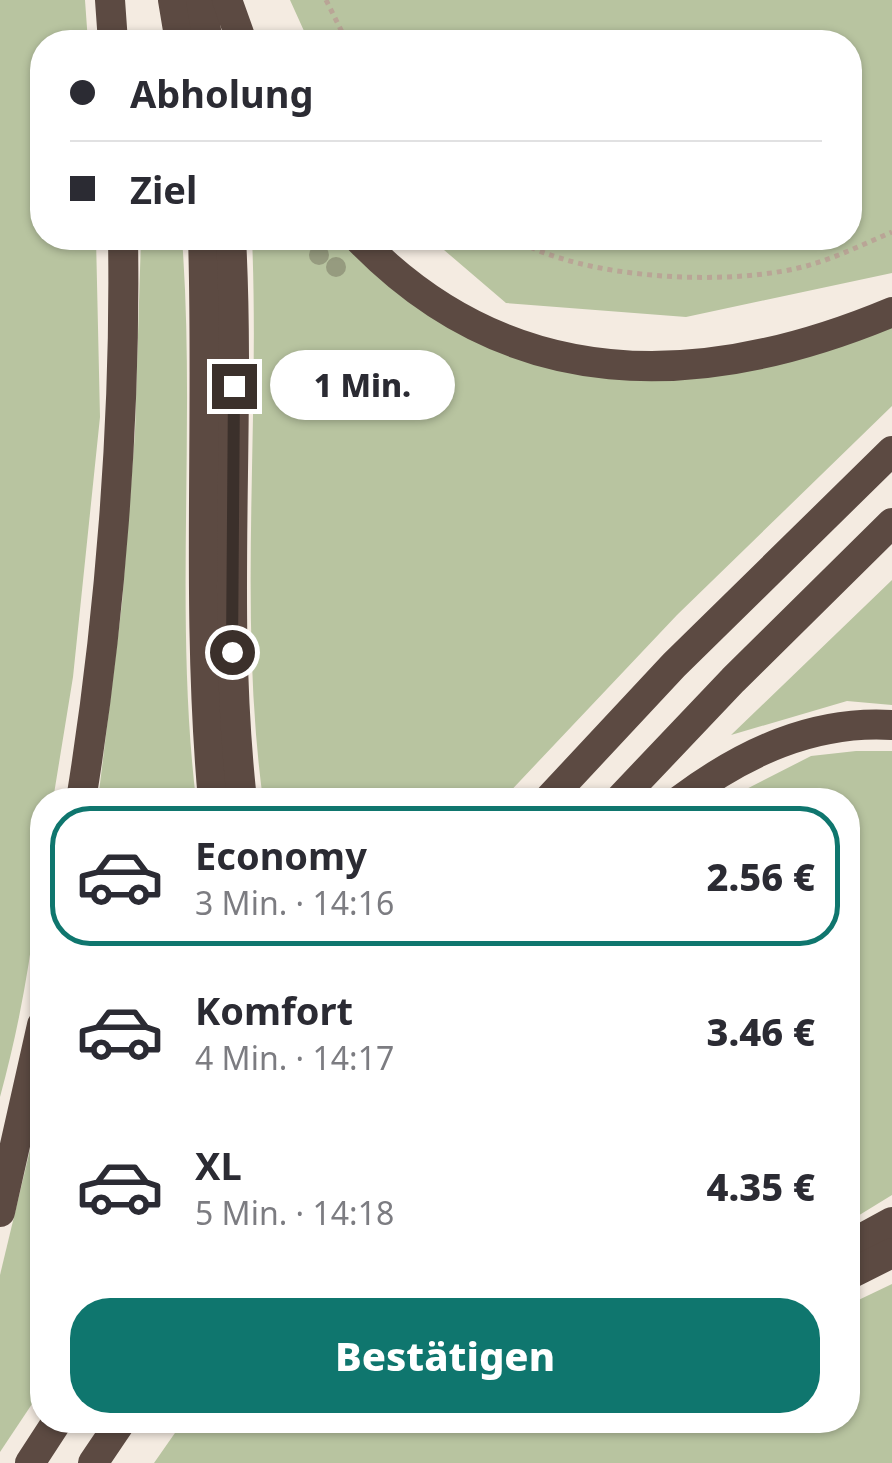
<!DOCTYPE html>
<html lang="de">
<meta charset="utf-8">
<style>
:root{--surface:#fff;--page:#f7f7f7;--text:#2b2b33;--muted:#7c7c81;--line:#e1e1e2;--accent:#0f766e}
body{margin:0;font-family:"Noto Sans",sans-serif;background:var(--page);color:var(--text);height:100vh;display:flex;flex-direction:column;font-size:38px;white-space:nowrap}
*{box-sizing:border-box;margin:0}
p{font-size:32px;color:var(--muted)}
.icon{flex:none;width:55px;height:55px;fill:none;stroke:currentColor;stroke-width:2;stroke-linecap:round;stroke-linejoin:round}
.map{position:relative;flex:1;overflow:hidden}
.details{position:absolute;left:30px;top:788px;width:830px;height:645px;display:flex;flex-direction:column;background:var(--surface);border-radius:40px;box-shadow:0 2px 8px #0004}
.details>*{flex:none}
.banner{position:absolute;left:30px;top:30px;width:832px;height:220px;border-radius:40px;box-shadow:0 2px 8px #0004;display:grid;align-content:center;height:220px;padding:0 40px;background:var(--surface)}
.end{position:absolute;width:45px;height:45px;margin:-22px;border:12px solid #3b302b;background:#fff;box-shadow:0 0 0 5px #fff}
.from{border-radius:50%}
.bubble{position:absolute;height:70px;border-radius:35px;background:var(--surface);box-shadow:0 2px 8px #0004;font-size:32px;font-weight:800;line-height:70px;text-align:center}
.banner b{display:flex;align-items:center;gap:35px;height:95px;font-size:38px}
.banner b+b{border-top:2px solid var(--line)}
.banner i{width:25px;height:25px;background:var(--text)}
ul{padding:18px 0 0;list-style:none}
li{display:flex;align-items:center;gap:30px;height:140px;margin:0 20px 15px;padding:0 20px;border:5px solid transparent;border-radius:40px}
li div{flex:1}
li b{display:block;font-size:38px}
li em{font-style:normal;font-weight:800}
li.current{border-color:var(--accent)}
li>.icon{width:90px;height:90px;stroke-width:1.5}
.button{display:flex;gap:20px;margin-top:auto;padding:20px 40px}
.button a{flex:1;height:115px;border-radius:40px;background:var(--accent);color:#fff;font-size:40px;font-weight:800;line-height:115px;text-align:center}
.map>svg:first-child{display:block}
</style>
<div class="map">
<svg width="892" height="1463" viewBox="0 0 892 1463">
<rect width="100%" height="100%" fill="#f4ebe1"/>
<g fill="#b8c4a0">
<path d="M0,0H85L88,42H42V238H96L100,417L73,677L53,800H42C42,900 26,1001 0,1097Z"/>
<polygon points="290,0 892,0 892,273 686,317 506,303 430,238 850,238 850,42 309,42"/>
<path d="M141,238H182C196,425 174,613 196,800H98L122,603L135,432Z"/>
<path d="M252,238H346L382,275L606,372L892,320V406L677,615L502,800H263C238,614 260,424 252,238Z"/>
<polygon points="892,580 892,705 847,701 731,735"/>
<polygon points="856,751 892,751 892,1195 848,1222 848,800 725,800 811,756"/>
<polygon points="42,1100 42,1389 0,1452 0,1275"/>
<polygon points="892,1284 892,1463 154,1463 184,1420 848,1420 848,1305"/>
</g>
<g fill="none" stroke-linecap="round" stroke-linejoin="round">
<g stroke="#b9a596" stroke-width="5" stroke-dasharray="5 5" stroke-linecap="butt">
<polyline points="326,0 347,42"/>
<path d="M513,238C582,280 736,288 813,264C840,256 866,243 892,232"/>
</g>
<g stroke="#5c4a42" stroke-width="30">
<polyline points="110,0 113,42"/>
<polyline points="173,0 180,42"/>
<polyline points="201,0 208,42"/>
<polyline points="227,0 242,42"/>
<path d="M203,238C209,425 196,613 213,800"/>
<path d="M231,238C241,425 221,613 242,800"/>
<path d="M358,238C510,396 700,392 892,312"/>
<path d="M81,800C110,621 126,419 123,238"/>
<polyline points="548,800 674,665 892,451"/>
<polyline points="619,800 733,680 892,523"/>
<path d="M680,800C743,753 813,720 892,725"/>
<polyline points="0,1212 42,1025"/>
<polyline points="848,1246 892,1222"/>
<polyline points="848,1275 892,1253"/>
<polyline points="30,1463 58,1420"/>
<polyline points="93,1463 122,1420"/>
</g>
</g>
<g fill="#969b7f">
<circle cx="319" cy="255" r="10"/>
<circle cx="336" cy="267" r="10"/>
<circle cx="297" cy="388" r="10"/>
</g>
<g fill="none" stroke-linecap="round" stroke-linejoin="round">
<polyline stroke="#3b302b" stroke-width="12" points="232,652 234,386"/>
</g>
</svg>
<i class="end from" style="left:232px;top:652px"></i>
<i class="end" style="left:234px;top:386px"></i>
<div class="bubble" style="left:270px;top:350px;width:185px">1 Min.</div>
<div class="banner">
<b><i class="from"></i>Abholung</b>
<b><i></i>Ziel</b>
</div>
<section class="details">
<ul>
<li class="current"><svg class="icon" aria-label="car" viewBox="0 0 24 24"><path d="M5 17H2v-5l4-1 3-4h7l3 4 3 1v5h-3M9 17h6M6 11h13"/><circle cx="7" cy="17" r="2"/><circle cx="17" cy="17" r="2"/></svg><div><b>Economy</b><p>3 Min. · 14:16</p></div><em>2.56 €</em></li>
<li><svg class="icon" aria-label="car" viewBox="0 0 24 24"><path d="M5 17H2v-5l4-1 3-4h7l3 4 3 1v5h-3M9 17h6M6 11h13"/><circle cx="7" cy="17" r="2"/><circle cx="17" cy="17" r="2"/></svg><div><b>Komfort</b><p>4 Min. · 14:17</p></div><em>3.46 €</em></li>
<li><svg class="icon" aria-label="car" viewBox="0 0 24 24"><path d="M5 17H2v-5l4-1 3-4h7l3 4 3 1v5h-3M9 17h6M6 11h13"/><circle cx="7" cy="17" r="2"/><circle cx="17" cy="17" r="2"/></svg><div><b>XL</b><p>5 Min. · 14:18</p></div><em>4.35 €</em></li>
</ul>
<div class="button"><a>Bestätigen</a></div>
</section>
</div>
